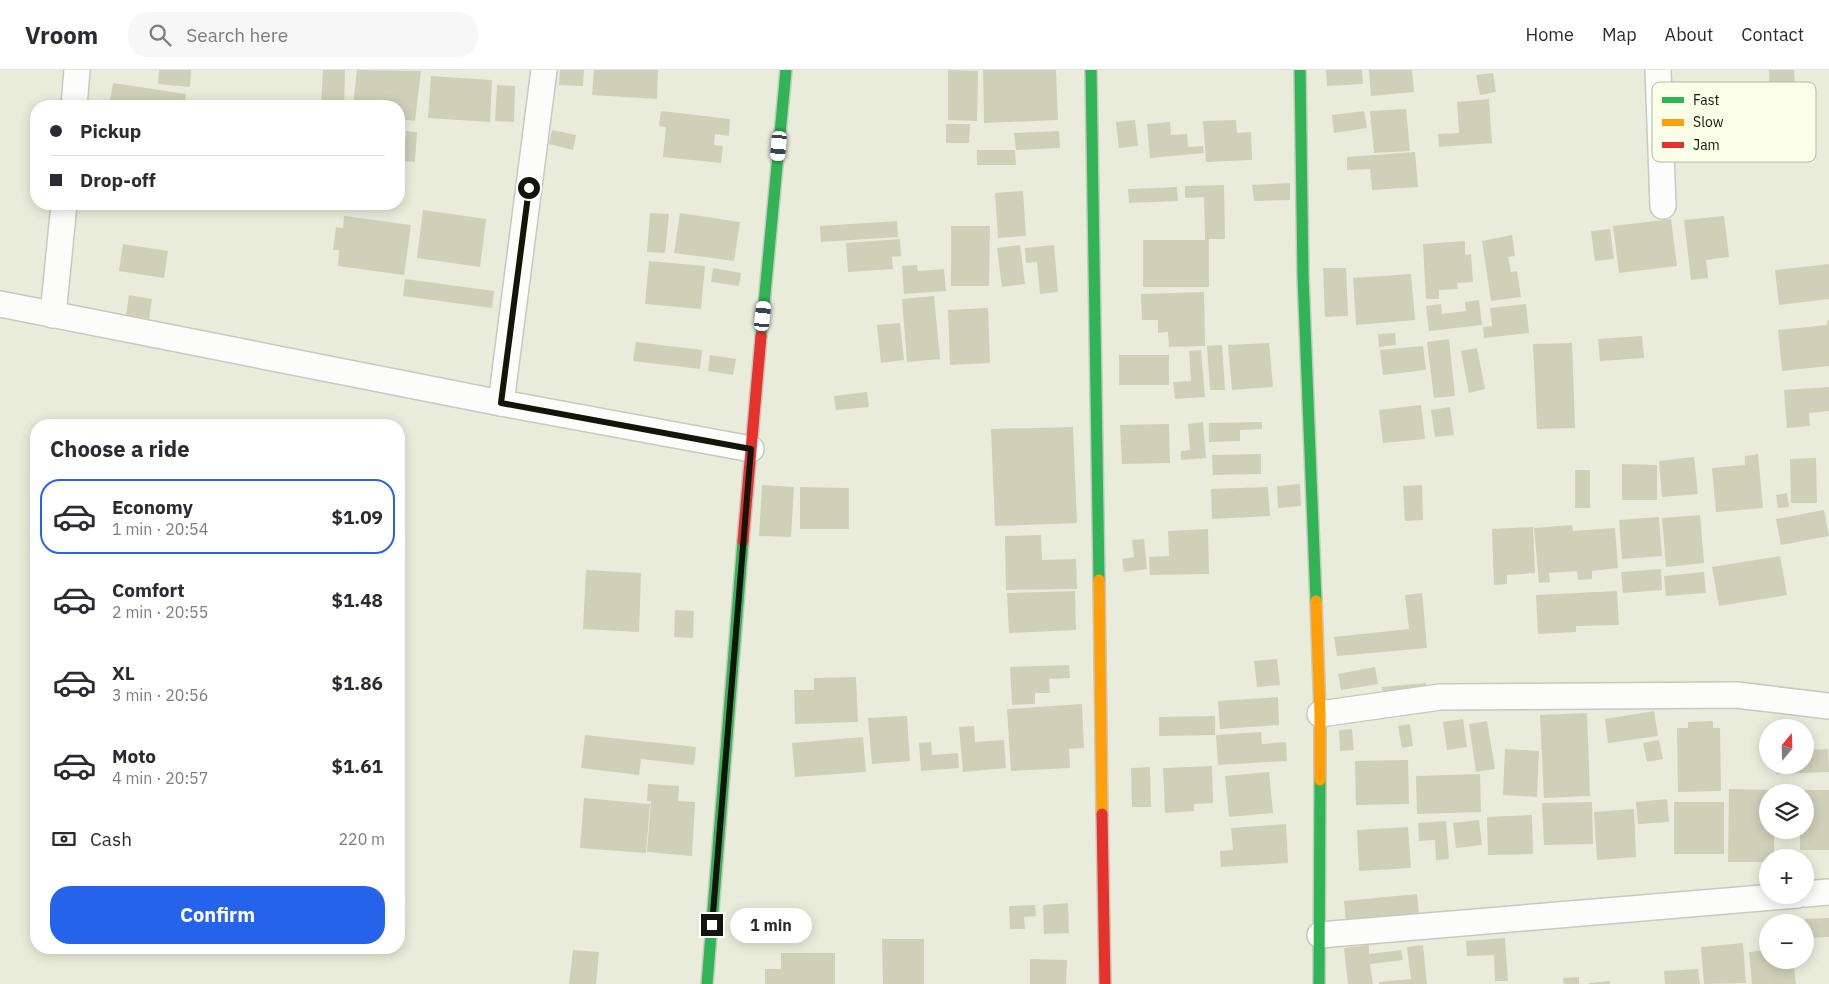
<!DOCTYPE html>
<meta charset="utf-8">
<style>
:root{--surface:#fff;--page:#f7f7f7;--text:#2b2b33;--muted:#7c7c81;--line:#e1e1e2;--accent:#2563eb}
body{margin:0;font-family:"IBM Plex Sans",sans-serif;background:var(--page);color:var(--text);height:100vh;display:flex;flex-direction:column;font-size:19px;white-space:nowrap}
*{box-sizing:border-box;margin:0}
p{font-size:16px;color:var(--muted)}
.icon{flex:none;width:28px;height:28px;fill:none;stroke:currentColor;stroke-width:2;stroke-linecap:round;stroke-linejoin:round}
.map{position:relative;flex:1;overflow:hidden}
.side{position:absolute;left:30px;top:349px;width:375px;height:535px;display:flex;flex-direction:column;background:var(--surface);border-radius:20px;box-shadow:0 2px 12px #0003}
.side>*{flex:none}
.hud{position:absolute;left:30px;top:30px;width:375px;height:110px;border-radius:20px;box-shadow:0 2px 12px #0003;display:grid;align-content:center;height:110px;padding:0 20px;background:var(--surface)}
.needle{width:32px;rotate:19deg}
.fabs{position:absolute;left:1759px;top:649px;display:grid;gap:10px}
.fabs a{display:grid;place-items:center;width:55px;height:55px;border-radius:50%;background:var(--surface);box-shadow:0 2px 12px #0003;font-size:25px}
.end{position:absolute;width:22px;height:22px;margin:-11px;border:6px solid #13140a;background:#fff;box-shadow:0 0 0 2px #fff}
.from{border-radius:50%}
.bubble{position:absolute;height:35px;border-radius:18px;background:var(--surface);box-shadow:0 2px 12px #0003;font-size:16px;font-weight:800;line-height:35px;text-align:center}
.car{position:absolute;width:15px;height:30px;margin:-15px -8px;border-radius:6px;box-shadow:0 0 4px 1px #0007;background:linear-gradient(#fff 24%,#345 0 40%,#fff 0 76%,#345 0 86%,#fff 0)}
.hud b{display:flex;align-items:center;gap:18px;height:48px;font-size:19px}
.hud b+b{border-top:1px solid var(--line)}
.hud i{width:12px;height:12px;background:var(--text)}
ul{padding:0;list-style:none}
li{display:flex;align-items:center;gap:15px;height:75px;margin:0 10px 8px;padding:0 10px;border:2px solid transparent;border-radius:20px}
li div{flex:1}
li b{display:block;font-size:19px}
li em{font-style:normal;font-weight:800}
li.selected{border-color:var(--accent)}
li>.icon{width:45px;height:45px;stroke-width:1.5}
h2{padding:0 20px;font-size:22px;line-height:60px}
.pay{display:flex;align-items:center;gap:12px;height:55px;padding:0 20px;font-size:19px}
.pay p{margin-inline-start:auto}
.action{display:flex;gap:10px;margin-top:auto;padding:10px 20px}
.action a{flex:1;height:58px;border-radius:20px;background:var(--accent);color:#fff;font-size:20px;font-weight:800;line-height:58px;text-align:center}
header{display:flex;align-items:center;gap:30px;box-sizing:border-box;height:70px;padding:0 25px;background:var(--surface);border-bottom:1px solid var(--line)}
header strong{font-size:24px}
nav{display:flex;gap:28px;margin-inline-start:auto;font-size:18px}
.search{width:350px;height:45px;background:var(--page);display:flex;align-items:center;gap:12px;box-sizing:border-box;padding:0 18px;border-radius:20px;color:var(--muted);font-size:19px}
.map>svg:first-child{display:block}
</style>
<header>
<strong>Vroom</strong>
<div class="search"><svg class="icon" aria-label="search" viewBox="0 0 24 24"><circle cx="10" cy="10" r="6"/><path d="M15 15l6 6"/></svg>Search here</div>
<nav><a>Home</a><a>Map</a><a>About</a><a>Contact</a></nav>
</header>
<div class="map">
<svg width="1829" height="914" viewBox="0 0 1829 914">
<rect width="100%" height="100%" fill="#eaecdb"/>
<g fill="#ced0b8">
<polygon points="159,0 191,0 190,17 158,14"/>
<polygon points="323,0 345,0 344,36 321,36"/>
<polygon points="357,0 421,1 415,51 399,49 399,36 353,36"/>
<polygon points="560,0 584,0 583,16 559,15"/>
<polygon points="594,0 658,0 657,29 592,25"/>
<polygon points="948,0 978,1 977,51 948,50"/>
<polygon points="983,0 1056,0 1058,50 984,53"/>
<polygon points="1326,0 1362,0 1363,14 1327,16"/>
<polygon points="1369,0 1412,0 1414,22 1371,26"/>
<polygon points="1769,0 1794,0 1796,39 1770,40"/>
<polygon points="1493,3 1496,22 1480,25 1476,5"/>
<polygon points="431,6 492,10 490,52 428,48"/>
<polygon points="113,13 186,24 184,36 109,36"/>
<polygon points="497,15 515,16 514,52 495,51"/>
<polygon points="1489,29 1492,73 1439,77 1438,64 1459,63 1457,32"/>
<polygon points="1406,39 1410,81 1374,83 1370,41"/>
<polygon points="661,41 730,49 729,66 715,64 714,75 723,76 721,93 663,87 666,57 659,56"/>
<polygon points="1364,41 1367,58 1334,63 1332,45"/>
<polygon points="1135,50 1138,76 1119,78 1116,52"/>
<polygon points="1236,50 1237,63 1251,62 1252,90 1206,92 1203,51"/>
<polygon points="1170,52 1171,65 1187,64 1188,77 1203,76 1204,83 1150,88 1147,54"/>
<polygon points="946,54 970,54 969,73 946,73"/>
<polygon points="552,60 576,65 573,80 549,74"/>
<polygon points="406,61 417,62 415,92 404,91"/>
<polygon points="1059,61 1060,78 1016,80 1014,63"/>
<polygon points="977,80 1015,80 1016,95 977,95"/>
<polygon points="1415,82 1418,117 1372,120 1370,99 1347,100 1347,87"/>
<polygon points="1290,113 1290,130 1254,131 1252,115"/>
<polygon points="1224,115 1225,169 1209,169 1209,217 1143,217 1143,170 1205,170 1204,127 1185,128 1185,116"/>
<polygon points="1177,117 1178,131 1129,133 1128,119"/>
<polygon points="1023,121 1026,166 998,168 995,123"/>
<polygon points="423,140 486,149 480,197 417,188"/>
<polygon points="650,143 669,144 665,183 647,182"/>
<polygon points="680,143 740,152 734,191 674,183"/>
<polygon points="344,146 411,155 404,205 338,196 339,180 333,180 336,157 343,158"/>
<polygon points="1724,146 1729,187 1706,190 1708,208 1691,210 1684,150"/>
<polygon points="1671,149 1677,196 1619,203 1613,156"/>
<polygon points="897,151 898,167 821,172 820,156"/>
<polygon points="951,156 990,156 989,216 951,216"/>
<polygon points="1610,159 1614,189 1595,191 1591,161"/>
<polygon points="1512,165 1515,186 1508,187 1511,202 1517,201 1521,227 1491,231 1482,171"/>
<polygon points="900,169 901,186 892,187 893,199 848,202 846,173"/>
<polygon points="1465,171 1465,185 1471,184 1473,212 1457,213 1458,219 1439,220 1439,229 1426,229 1423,174"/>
<polygon points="123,174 168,181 164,208 119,201"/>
<polygon points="1020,175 1025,214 1002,217 997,178"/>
<polygon points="1054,175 1058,222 1040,224 1037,192 1026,193 1025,178"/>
<polygon points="649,191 705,196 701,239 645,234"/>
<polygon points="1829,194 1829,229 1779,235 1775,200"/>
<polygon points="917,195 918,201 944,199 946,221 904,224 902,196"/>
<polygon points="713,198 741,203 739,216 711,212"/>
<polygon points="1323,198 1346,198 1348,246 1325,247"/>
<polygon points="1411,204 1415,250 1356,255 1353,208"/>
<polygon points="405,209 494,221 492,238 403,226"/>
<polygon points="1204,222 1205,276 1169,277 1168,262 1158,263 1158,250 1142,250 1141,224"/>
<polygon points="129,225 152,229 149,249 126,245"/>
<polygon points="934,226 940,289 907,292 902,229"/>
<polygon points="1479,230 1482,255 1429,261 1426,236 1441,234 1442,244 1466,241 1465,232"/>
<polygon points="1526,234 1529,263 1484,268 1483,257 1492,256 1490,238"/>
<polygon points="988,238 990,293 950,295 948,240"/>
<polygon points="1829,250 1829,296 1782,301 1778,260 1827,255 1827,251"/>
<polygon points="900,253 904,290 881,293 877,255"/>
<polygon points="1395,263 1396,275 1379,277 1378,264"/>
<polygon points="1642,266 1644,288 1600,291 1598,269"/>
<polygon points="1449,269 1455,326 1434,328 1427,272"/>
<polygon points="636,272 702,280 700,299 633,291"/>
<polygon points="1269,273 1273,317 1232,320 1228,275"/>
<polygon points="1572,273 1575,358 1537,359 1533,274"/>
<polygon points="1222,275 1225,320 1210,320 1207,276"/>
<polygon points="1423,276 1426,300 1383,305 1380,280"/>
<polygon points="1477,278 1485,319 1469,323 1461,281"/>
<polygon points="1201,280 1205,327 1175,329 1173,312 1191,311 1189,281"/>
<polygon points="710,285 736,289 733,305 708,301"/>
<rect x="1119" y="285" width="50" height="30"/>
<polygon points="1829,317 1829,341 1809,343 1810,356 1787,358 1784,320"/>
<polygon points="867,322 869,337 836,340 834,326"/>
<polygon points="1421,335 1425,369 1383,373 1379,340"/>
<polygon points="1450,337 1454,365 1435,367 1431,340"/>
<polygon points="1203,352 1206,388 1181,390 1181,381 1190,380 1188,354"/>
<polygon points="1262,352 1262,359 1240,360 1240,371 1209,372 1209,353"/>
<polygon points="1169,354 1170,393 1122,394 1120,355"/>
<polygon points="1073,357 1077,453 995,456 991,359"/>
<polygon points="1261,384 1261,404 1213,405 1212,385"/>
<polygon points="1758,384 1763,438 1716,442 1712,398 1745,395 1745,386"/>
<polygon points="1694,387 1698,424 1662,427 1659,391"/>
<polygon points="1816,388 1817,433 1791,433 1790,389"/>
<polygon points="1622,394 1657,395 1657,430 1622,430"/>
<rect x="1575" y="400" width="15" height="38"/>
<polygon points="1300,414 1301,436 1278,438 1277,416"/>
<polygon points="762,415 794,417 791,467 759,466"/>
<polygon points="1422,415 1423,450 1405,451 1403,416"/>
<polygon points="800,417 849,418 849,459 800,459"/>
<polygon points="1268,417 1270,446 1212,449 1211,419"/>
<polygon points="1787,423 1789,437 1778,438 1776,425"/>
<polygon points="1824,440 1829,466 1781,475 1776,449"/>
<polygon points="1700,445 1704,493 1666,497 1662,448"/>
<polygon points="1659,447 1662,486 1622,489 1619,450"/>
<polygon points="1572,455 1573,461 1615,458 1618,498 1592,501 1592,509 1578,510 1577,501 1549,503 1550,512 1539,513 1534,458"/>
<polygon points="1533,457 1535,503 1507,505 1507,514 1494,515 1492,459"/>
<polygon points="1208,459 1209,504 1150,505 1149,487 1169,486 1168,461"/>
<polygon points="1041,465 1042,490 1076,489 1077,519 1006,520 1005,466"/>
<polygon points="1144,469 1147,499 1124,502 1122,489 1134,487 1132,470"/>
<polygon points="1780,486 1787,525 1719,536 1712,497"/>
<polygon points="1661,499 1662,520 1623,523 1621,502"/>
<polygon points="586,500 641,503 639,562 583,559"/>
<polygon points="1704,502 1706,523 1666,526 1664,506"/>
<polygon points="1075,521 1076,560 1009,563 1007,523"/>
<polygon points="1617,521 1619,555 1576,556 1576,562 1538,564 1536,525"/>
<polygon points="1422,523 1427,578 1337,586 1334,567 1409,559 1405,525"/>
<polygon points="675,540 694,541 693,568 674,567"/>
<polygon points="1277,589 1280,615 1257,617 1254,591"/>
<polygon points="1069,595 1070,608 1049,609 1050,623 1035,623 1035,634 1012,635 1010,597"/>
<polygon points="1375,597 1378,614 1341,620 1338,604"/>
<polygon points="856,607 858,652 795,654 794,620 814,620 814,608"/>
<polygon points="1426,613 1427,627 1384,631 1382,617"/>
<polygon points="1278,627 1279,655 1220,659 1218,631"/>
<polygon points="1082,634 1084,678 1069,679 1070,698 1011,701 1007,639"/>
<polygon points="1654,641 1658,666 1608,673 1605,649"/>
<polygon points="1587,643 1590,726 1544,728 1540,645"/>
<polygon points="907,646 910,691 872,694 868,648"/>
<polygon points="1215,646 1215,665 1159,666 1159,647"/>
<polygon points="1463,649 1467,677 1447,680 1443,652"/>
<polygon points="1487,651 1495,699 1476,702 1469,654"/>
<polygon points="1713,651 1713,658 1720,658 1721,721 1678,722 1677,658 1688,658 1688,652"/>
<polygon points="1410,654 1413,676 1402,678 1398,656"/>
<polygon points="974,656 975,672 1004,670 1006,698 963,702 959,657"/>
<polygon points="1352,659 1354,680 1340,681 1339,660"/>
<polygon points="1261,662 1262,674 1286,672 1287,691 1218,695 1216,665"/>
<polygon points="585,665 696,677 694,695 641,689 639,705 581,698"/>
<polygon points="863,667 866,702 795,707 792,673"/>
<polygon points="1659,670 1663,689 1647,692 1643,673"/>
<polygon points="931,672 932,685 958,683 959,698 921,701 919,673"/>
<polygon points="1505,679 1539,681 1537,727 1503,725"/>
<polygon points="1828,679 1829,702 1776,704 1775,695 1805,695 1805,680"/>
<polygon points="1408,690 1409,734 1356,735 1355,691"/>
<polygon points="1212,696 1213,733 1194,734 1194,741 1165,743 1163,698"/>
<polygon points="1150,697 1151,737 1132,737 1131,698"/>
<polygon points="1269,702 1273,743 1229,747 1225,706"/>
<polygon points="1480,704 1481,742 1417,744 1416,706"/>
<polygon points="648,714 679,716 678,731 695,732 692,786 647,782 651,731 647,731"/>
<polygon points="1729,719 1775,720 1775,722 1768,722 1768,760 1774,760 1774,788 1768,788 1768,792 1728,792"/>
<polygon points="1800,720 1829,720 1829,780 1800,780 1800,760 1805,760 1805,722 1800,722"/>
<polygon points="584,728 650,734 646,783 580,778"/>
<polygon points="1667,729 1669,752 1638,754 1636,732"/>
<polygon points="1592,732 1593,774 1544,775 1542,733"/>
<rect x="1674" y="732" width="50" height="52"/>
<polygon points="1634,739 1636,787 1597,790 1594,742"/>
<polygon points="1532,745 1533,784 1488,785 1487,747"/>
<polygon points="1479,750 1482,775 1456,778 1453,753"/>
<polygon points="1446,751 1449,789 1436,790 1435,770 1419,771 1418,753"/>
<polygon points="1286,754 1288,793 1221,797 1220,781 1233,780 1231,758"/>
<polygon points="1408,757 1411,798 1359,801 1357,760"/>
<polygon points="1417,824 1419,845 1346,852 1344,831"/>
<polygon points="1068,833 1069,863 1044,864 1043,835"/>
<polygon points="1035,835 1036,846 1024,847 1025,859 1010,859 1009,836"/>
<polygon points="1829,848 1829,867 1806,868 1805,849"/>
<polygon points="1505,868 1508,911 1495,911 1494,885 1467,886 1466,871"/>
<polygon points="882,869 924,869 924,914 883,914"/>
<polygon points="1743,873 1746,913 1704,914 1701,877"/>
<polygon points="1369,875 1369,884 1401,880 1403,890 1370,894 1373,914 1348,914 1344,878"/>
<polygon points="1423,875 1427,914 1379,914 1379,912 1411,909 1407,877"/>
<polygon points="573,880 599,882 596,914 569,914"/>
<polygon points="1768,880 1768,890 1793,890 1796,914 1752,914 1749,882"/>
<polygon points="781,883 835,883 835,914 765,914 765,899 781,899"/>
<polygon points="1030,889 1067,890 1066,914 1030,914"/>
<polygon points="1698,899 1700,914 1665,914 1664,901"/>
<polygon points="1579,907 1579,914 1564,914 1563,908"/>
<polygon points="1610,911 1610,914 1589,914 1589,913"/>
</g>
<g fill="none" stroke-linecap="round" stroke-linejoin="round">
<defs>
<g id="street">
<polyline points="1658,0 1663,136"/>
<polyline points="74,36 77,0"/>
<polyline points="0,234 501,333 751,379"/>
<polyline points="53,245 64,134"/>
<polyline points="501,333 544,0"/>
<polyline points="1320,644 1440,627 1736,625 1829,636"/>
<polyline points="1805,824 1829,822"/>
<polyline points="1320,865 1797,825"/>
</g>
<g id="fast">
<polyline points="1091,0 1099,510"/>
<polyline points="1300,0 1303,206 1316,531"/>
<polyline points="761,266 786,0"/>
<polyline points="707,914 743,471"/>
<polyline points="1319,914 1320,710"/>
</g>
<g id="slow">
<polyline points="1099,510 1102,744"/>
<polyline points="1316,531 1320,644 1320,710"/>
</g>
<g id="jam">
<polyline points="743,471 761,266"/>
<polyline points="1102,744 1105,914"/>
</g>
</defs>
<use href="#street" stroke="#c8c9bc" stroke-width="28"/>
<use href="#fast" stroke="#c8c9bc" stroke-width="14"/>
<use href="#slow" stroke="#c8c9bc" stroke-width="14"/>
<use href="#jam" stroke="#c8c9bc" stroke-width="14"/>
<use href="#street" stroke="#fcfcfa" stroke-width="25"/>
<use href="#fast" stroke="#30b455" stroke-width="11"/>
<use href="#slow" stroke="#ff9f0a" stroke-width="11"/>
<use href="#jam" stroke="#e5322d" stroke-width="11"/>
</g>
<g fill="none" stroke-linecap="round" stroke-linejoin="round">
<polyline stroke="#13140a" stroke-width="6" points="529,118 501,333 751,379 712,855"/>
</g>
<rect x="1652" y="12" width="164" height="80" rx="8" fill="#fcffe8" stroke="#b6b8a5" stroke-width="1"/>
<rect x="1662" y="27" width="22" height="6" fill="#30b455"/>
<rect x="1662" y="49" width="22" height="7" fill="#ff9f0a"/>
<rect x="1662" y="72" width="22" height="6" fill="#e5322d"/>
<g font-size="14" fill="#13140a">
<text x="1693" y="35">Fast</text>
<text x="1693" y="57">Slow</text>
<text x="1693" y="80">Jam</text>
</g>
</svg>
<div class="fabs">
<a><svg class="needle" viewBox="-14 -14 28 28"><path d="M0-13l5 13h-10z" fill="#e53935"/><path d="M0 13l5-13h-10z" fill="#7c7c81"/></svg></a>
<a><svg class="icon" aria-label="layers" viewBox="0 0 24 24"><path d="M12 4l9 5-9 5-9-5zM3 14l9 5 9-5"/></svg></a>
<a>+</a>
<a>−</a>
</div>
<i class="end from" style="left:529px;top:118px"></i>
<i class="end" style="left:712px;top:855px"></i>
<div class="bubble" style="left:730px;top:838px;width:82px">1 min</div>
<i class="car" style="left:779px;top:76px;rotate:185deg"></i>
<i class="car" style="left:763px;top:246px;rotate:6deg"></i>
<div class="hud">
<b><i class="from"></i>Pickup</b>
<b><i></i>Drop-off</b>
</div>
<section class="side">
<h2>Choose a ride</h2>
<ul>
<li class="selected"><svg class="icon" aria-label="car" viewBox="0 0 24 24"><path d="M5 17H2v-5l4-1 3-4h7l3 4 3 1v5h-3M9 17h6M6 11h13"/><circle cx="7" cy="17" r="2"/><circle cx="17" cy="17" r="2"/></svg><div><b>Economy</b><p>1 min · 20:54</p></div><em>$1.09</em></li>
<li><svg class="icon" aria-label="car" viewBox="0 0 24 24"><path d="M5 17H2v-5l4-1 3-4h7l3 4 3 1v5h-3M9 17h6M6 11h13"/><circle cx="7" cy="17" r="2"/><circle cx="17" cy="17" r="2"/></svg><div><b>Comfort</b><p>2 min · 20:55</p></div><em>$1.48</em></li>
<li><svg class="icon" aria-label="car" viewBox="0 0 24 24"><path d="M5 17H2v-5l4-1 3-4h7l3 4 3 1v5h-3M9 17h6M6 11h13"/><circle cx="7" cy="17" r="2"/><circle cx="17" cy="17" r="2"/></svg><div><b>XL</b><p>3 min · 20:56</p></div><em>$1.86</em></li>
<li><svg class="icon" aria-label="car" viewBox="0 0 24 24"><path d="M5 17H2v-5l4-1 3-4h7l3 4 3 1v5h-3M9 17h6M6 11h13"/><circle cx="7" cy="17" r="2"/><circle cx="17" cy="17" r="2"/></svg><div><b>Moto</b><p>4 min · 20:57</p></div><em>$1.61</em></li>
</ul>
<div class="pay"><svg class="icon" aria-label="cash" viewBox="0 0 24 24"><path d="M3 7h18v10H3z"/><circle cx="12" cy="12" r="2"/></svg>Cash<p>220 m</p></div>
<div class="action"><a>Confirm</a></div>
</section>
</div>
